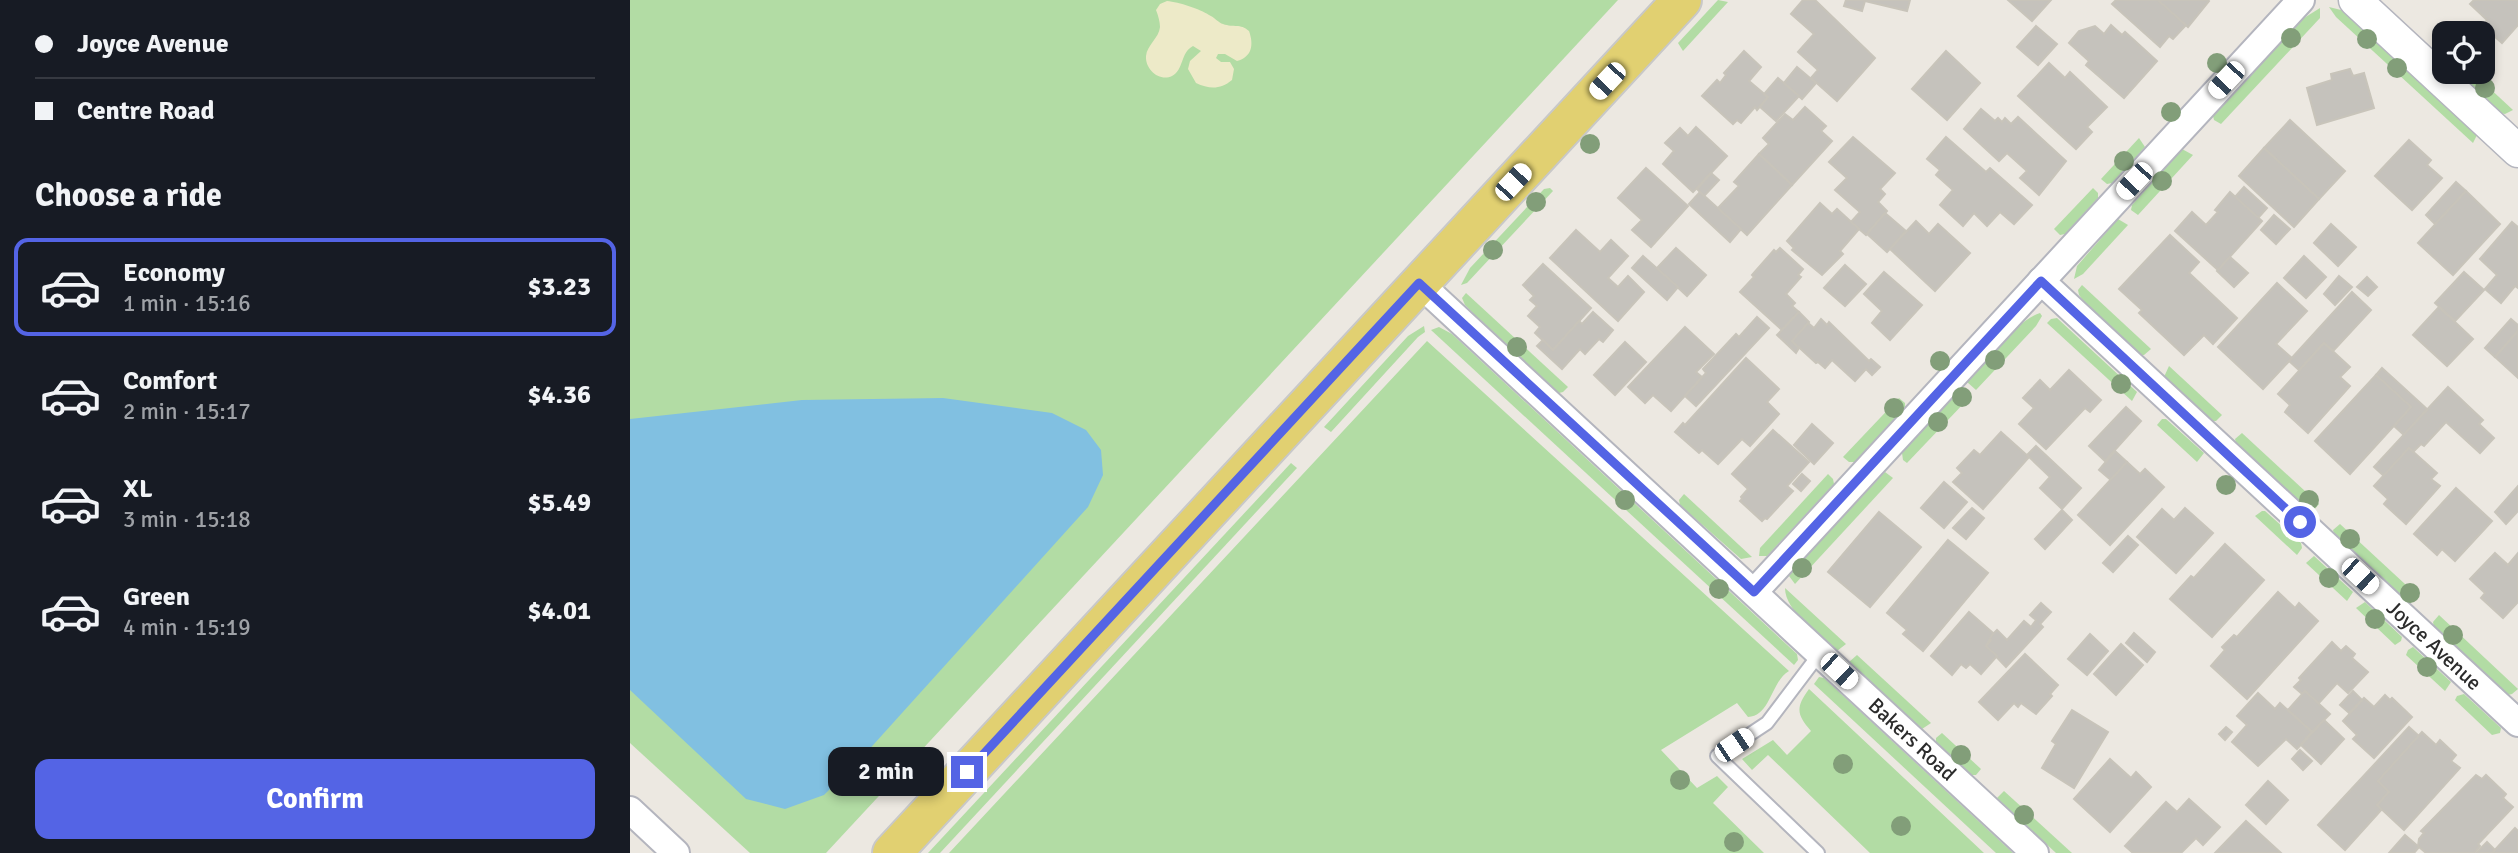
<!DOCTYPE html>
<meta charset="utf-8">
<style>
:root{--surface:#171b24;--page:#242831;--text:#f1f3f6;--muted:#9ea1a6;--line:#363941;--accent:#5464e5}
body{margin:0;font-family:Signika,sans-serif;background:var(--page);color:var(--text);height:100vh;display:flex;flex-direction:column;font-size:26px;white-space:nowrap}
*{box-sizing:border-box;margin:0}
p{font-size:23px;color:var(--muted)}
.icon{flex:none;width:38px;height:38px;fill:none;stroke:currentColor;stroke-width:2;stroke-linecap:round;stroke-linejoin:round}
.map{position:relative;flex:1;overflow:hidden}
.drawer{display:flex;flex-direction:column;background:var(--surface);width:630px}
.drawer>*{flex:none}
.guide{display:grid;align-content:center;height:154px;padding:0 35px;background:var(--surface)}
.tools{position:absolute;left:1802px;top:21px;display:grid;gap:14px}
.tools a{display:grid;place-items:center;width:63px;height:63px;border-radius:14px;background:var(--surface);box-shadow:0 4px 10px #0003;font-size:35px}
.end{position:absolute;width:32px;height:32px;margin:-16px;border:9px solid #5464e5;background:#fff;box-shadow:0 0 0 4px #fff}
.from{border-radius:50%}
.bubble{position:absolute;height:49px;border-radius:14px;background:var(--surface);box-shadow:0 4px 10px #0003;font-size:23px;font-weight:700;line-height:49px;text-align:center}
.car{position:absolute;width:21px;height:42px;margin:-21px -10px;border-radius:9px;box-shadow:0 0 5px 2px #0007;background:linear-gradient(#fff 24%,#345 0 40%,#fff 0 76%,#345 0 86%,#fff 0)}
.guide b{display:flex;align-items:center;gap:24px;height:66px;font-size:26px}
.guide b+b{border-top:2px solid var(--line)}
.guide i{width:18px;height:18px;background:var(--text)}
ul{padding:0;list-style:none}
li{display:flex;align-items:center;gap:21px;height:98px;margin:0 14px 10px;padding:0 21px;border:4px solid transparent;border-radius:14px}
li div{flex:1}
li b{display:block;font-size:26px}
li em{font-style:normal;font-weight:700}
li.current{border-color:var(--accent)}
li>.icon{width:63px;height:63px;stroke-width:1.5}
h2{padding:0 35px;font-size:32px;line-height:84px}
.cta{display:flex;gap:14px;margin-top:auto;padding:14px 35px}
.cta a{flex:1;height:80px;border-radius:14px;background:var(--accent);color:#fff;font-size:28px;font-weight:700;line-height:80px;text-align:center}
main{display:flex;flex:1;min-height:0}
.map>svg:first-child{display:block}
</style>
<main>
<section class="drawer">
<div class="guide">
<b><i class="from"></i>Joyce Avenue</b>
<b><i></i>Centre Road</b>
</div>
<h2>Choose a ride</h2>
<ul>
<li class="current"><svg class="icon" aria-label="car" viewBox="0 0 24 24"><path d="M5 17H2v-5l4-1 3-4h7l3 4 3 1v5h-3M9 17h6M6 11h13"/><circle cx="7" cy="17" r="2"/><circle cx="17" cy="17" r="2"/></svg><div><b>Economy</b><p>1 min · 15:16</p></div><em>$3.23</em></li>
<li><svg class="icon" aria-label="car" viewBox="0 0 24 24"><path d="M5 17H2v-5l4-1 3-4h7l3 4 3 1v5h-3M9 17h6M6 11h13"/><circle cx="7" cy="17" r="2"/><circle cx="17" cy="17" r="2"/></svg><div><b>Comfort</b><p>2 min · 15:17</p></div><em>$4.36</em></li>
<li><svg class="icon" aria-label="car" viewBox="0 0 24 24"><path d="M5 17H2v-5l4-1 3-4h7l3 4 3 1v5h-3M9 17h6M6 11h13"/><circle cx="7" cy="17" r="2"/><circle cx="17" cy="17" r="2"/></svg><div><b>XL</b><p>3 min · 15:18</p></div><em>$5.49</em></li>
<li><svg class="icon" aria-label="car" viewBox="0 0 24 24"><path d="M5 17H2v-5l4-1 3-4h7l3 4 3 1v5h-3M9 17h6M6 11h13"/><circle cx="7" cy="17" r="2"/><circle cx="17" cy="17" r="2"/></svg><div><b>Green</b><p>4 min · 15:19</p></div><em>$4.01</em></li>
</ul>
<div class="cta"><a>Confirm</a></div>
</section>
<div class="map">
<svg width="1888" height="853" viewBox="0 0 1888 853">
<rect width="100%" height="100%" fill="#ece8e1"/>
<g fill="#b2dca4">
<polygon points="0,0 988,0 196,853 120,853 0,743"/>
<polygon points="1088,0 1098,2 1053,51 1048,43"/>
<polygon points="1699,7 1715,11 1848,133 1843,143 1706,17"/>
<polygon points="1690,8 1690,18 1591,124 1584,120 1583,116 1674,18"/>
<polygon points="1826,72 1842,72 1883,110 1875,114 1870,113"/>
<polygon points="1509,138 1515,147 1482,183 1477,184 1471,179"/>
<polygon points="1552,149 1563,155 1508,215 1501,210 1502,205"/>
<polygon points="920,188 923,191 837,283 831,285 840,268 914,189"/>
<polygon points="1463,188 1468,193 1468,198 1435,234 1430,235 1424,229"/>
<polygon points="1488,219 1498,225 1453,274 1444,279 1447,266"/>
<polygon points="1452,285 1521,349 1514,355 1511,355 1456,304 1449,295 1448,290"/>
<polygon points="836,293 938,387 933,392 929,393 843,313 835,305 832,298"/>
<path d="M1410,313L1412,316L1406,326L1346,390L1337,382C1356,362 1385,321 1410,313Z"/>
<polygon points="1427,318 1507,392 1502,401 1417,323 1421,319"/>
<polygon points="794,326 795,332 788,337 701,432 694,427 778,336"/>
<polygon points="809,327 822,334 1167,654 1168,660 1164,665 801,330"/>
<path d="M797,341L1159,671C1141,681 1141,716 1118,717L1107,703L1031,750L1067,788L1087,776L1098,787L1083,803L1134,853H319Z"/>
<polygon points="1539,366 1592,415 1586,421 1582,421 1534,377"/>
<polygon points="1327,393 1336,401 1277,463 1273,460 1272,453"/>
<polygon points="1269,398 1275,403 1275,407 1225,462 1219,462 1213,457"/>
<polygon points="1532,419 1536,419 1574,453 1567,462 1527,425"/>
<polygon points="1612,433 1689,504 1684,510 1679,511 1606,443 1605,439"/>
<polygon points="661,463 667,468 310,853 298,853"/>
<polygon points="1255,472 1263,478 1165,584 1159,576 1164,569"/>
<polygon points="1198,474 1203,479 1204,484 1137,556 1129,556 1130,548"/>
<polygon points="1054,494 1122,557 1111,559 1050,505 1049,500"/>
<polygon points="1632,511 1635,511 1671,543 1672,548 1667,555 1625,516"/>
<polygon points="1710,524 1789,597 1779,604 1704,534 1703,530"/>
<polygon points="1684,556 1723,592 1717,601 1676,563"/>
<path d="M1155,588L1216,644L1207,651C1191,635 1155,612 1155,588Z"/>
<polygon points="1735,602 1772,637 1771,641 1765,645 1726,608"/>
<polygon points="1809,615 1888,689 1882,694 1878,695 1804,627 1803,622"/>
<polygon points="1783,647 1821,682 1815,691 1776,655 1778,650"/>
<polygon points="1227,655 1301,723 1292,729 1219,662"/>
<polygon points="1189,677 1194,678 1383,853 1366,853 1184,684"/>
<path d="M1179,689L1354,853H1240L1138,755L1122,770L1112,759L1143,740L1157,755L1181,731C1167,715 1165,708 1179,689Z"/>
<polygon points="1834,694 1871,728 1870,733 1862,735 1825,700 1827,696"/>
<polygon points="1312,733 1351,769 1346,775 1342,775 1306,742 1306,738"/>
<polygon points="1374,791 1442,853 1426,853 1367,798"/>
</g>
<path fill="#edeac8" d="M537,1C549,2 570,9 579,15C584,17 589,23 593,24C604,28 610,23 619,31C624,45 622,57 607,61L595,54H588L586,58L591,62H600L604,69L602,80C590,90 579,89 566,83L558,69L560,61L571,51L563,46C550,53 554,70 542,76C530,82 515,70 516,56C517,45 529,38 530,27C530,22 528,15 526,10L530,4Z"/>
<polygon fill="#81c0e1" points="313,398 422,413 456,430 471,450 473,475 458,507 235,754 194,795 155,809 116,799 0,690 0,419 172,400"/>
<g fill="#c5c2bc" stroke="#c8c4ba" stroke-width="2">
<polygon points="1173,0 1185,0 1245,58 1207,101 1181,78 1188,70 1168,52 1184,34 1161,14"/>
<polygon points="1216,0 1280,0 1277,11 1235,1 1232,11 1214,6"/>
<polygon points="1378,0 1421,0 1402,21"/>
<polygon points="1486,0 1528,0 1556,25 1543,39 1539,36 1530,47 1482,4"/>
<polygon points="1528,0 1578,0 1579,1 1558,27"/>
<polygon points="1844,0 1888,0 1888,25 1872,43 1853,26 1857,20 1840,4"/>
<polygon points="1481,25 1492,35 1495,32 1527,61 1494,98 1456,65 1459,61 1439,43 1449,31 1465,26 1474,34"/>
<polygon points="1406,26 1427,44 1408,65 1387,47"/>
<polygon points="1114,51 1131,67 1119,81 1138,97 1127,110 1125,107 1111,123 1107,120 1103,124 1072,96 1087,80 1090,83 1096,75 1094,73"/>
<polygon points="1316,51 1350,83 1317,120 1282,89"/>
<polygon points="1419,63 1435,78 1440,72 1477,107 1457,127 1462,132 1446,149 1388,96"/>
<polygon points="1167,67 1186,83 1172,99 1154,83"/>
<polygon points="1720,69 1723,76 1734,73 1744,108 1687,125 1677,88 1702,80 1701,74"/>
<polygon points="1148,78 1169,96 1146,121 1130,107 1138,97 1134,94"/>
<polygon points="1175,107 1196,126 1191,131 1202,141 1162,185 1129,154 1139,144 1133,138 1155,114 1163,120"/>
<polygon points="1351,109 1365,121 1368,118 1372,122 1375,118 1381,124 1388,117 1436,161 1409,195 1390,178 1397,171 1377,153 1369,161 1334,129"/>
<polygon points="1660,120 1715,171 1689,199 1634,148"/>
<polygon points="1066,127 1097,156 1063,192 1033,164 1044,151 1035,143 1050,128 1058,136"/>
<polygon points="1223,137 1265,173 1250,189 1255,194 1248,202 1257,211 1236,235 1221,222 1230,212 1205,190 1217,178 1199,162"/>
<polygon points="1316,137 1356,172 1360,168 1402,205 1384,224 1370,212 1357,226 1344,213 1333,226 1310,205 1323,190 1306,175 1310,170 1297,159"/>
<polygon points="1779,140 1801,160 1797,165 1812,178 1782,210 1745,176"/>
<polygon points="1634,148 1689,199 1664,227 1609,176"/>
<polygon points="1129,154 1162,185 1117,235 1088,208 1109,186 1104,182"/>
<polygon points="1016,168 1058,206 1021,247 1002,230 1012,220 988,198"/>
<polygon points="1081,173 1089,180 1074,196 1067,189"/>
<polygon points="1826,182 1836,191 1805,224 1796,215"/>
<polygon points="1614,187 1637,208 1628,218 1605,197"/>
<polygon points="1836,191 1870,224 1823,275 1788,243"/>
<polygon points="1070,192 1111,229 1100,242 1059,204"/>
<polygon points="1600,192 1632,221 1588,270 1545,231 1562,212 1576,225 1588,212 1585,210"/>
<polygon points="1190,203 1202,214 1207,209 1229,229 1210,251 1213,254 1192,275 1162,250 1164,248 1157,241"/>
<polygon points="1255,213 1276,231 1257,252 1237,234"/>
<polygon points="1644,215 1660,229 1646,244 1631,230"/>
<polygon points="1286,221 1299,234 1308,224 1340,253 1305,291 1260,249"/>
<polygon points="1882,222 1888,227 1888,288 1885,286 1871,303 1855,289 1867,275 1850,259"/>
<polygon points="1701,224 1726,247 1708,266 1684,243"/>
<polygon points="946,230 970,252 981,240 998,256 978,278 988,287 998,276 1014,292 988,321 920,258"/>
<polygon points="1540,235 1569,262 1559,273 1607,318 1583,344 1574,335 1554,355 1509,313 1512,310 1489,289"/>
<polygon points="1046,248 1076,275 1057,296 1027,268"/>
<polygon points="1150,248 1173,269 1168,275 1171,277 1156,294 1165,303 1162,306 1169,312 1152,330 1110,292 1124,277 1122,275 1144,250 1146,252"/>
<polygon points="1013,256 1048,287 1037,300 1002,268"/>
<polygon points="1674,256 1696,277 1676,298 1654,278"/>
<polygon points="1600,257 1618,273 1604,287 1587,271"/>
<polygon points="913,264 961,308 923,350 905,333 910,327 898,316 907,306 900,300 904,296 893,285"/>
<polygon points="1215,265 1236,284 1215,306 1194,288"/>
<polygon points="1254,272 1292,305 1260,340 1242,323 1252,311 1234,294"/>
<polygon points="1834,272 1854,290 1825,321 1805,303"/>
<polygon points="1709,276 1722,287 1705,305 1694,294"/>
<polygon points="1737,277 1747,287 1738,296 1727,287"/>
<polygon points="1647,283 1677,311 1646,344 1662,358 1633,389 1588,347"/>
<polygon points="1722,292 1741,310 1703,351 1694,343 1669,370 1659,361"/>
<polygon points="1809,307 1843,339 1817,366 1783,335"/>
<polygon points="963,312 983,330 973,342 969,339 955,354 950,349 932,369 907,346 913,340 923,350 949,321 952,324"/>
<polygon points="1169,312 1179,322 1162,341 1169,348 1166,353 1147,335"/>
<polygon points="1127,317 1139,328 1066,406 1055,396 1076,373 1073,369 1106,334 1109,337"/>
<polygon points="1191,319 1197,325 1199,322 1239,361 1241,359 1250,367 1242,375 1236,369 1225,381 1202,360 1195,368 1188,362 1186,363 1162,341 1178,323 1184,328"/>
<polygon points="1881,319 1888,325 1888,331 1865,357 1855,348"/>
<polygon points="1055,327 1084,354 1066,372 1072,377 1041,411 1023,395 1015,403 998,387"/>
<polygon points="1888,331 1888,378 1865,357"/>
<polygon points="995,342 1016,362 985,395 964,375"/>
<polygon points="1694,343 1720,367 1710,377 1720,386 1678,433 1655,412 1660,405 1648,394"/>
<polygon points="1116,358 1149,389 1137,402 1149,414 1120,446 1112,439 1088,464 1072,450 1069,453 1045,432 1053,423 1055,425"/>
<polygon points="1752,368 1797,409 1774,435 1764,426 1781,407 1746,375"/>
<polygon points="1439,370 1471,400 1460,412 1455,408 1416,449 1389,424 1404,408 1393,398 1410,380 1420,390"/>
<polygon points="1746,375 1781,407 1720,474 1685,441"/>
<polygon points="1818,387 1853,420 1849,424 1864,438 1850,453 1816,422 1794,446 1791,444 1783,452 1779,448 1754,476 1744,467"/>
<polygon points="1496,407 1511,421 1475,461 1459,446"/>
<polygon points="1182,424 1203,443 1184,464 1164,445"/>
<polygon points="1143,430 1179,462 1157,486 1163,491 1137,519 1135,518 1132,521 1110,501 1112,499 1111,497 1118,489 1102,474"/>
<polygon points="1371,432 1399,457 1353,509 1323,482 1332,473 1327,468 1344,450 1350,455"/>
<polygon points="1406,446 1451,488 1432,509 1410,488 1420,477 1397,455"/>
<polygon points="1779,448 1807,473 1801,479 1810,486 1776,524 1754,504 1758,499 1744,486"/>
<polygon points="1485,451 1497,462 1481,480 1469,470"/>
<polygon points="1497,462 1510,474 1515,469 1534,487 1480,545 1448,515"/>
<polygon points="1172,474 1180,481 1171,491 1163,484"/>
<polygon points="1314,482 1337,502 1314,528 1291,508"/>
<polygon points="1888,486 1888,511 1876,524 1865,512"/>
<polygon points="1826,488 1862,521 1825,561 1812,549 1807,555 1784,534"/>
<polygon points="1342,508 1354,518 1336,539 1323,528"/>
<polygon points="1555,508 1583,533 1546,573 1507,537 1532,509 1544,520"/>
<polygon points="1432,510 1442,520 1415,549 1405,539"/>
<polygon points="1249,512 1291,547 1240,607 1198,572"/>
<polygon points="1498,536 1508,545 1483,572 1473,563"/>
<polygon points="1318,540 1358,573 1293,651 1273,634 1277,630 1257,613"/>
<polygon points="1595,544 1634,580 1582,637 1540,599 1561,576 1564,578"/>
<polygon points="1865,553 1878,565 1888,553 1888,602 1873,618 1851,598 1855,593 1840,579"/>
<polygon points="1648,592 1665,608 1669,603 1688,621 1617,699 1581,666 1595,650 1592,647 1604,635 1607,637"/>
<polygon points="1411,603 1421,612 1410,624 1413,627 1376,667 1356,646 1361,640 1359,638 1367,630 1377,640 1394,621 1401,627 1406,620 1400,615"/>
<polygon points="1339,612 1363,633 1356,646 1367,656 1351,674 1340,664 1336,668 1331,664 1322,675 1301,656"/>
<polygon points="1504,633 1525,652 1517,662 1496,643"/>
<polygon points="1460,634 1478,651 1457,675 1438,659"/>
<polygon points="1702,642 1711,651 1716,646 1725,654 1722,658 1738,672 1718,693 1707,683 1688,704 1675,691 1672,694 1664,687 1671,680 1669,678"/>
<polygon points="1491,644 1513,665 1486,695 1464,674"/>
<polygon points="1395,654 1428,685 1420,694 1422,696 1406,714 1391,703 1388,707 1384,703 1368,720 1349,702"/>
<polygon points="1675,691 1700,714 1682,732 1658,710"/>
<polygon points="1723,691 1732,700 1719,713 1710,705"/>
<polygon points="1628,693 1645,709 1650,703 1682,732 1667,749 1656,739 1628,766 1602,742 1617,725 1607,716"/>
<polygon points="1755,695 1760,700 1762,698 1782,717 1744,758 1723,739 1727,735 1713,721 1734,698 1744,707"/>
<polygon points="1442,710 1478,732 1444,788 1412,768 1426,744 1422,741"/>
<polygon points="1694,720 1714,739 1691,764 1671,745"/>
<polygon points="1596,727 1602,732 1595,740 1589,734"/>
<polygon points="1779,727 1789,736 1748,781 1759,792 1747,805 1752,809 1715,850 1688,825"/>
<polygon points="1792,732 1806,745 1810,740 1826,755 1821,761 1830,768 1774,830 1747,805 1759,792 1748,781"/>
<polygon points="1670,750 1682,761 1673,770 1662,759"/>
<polygon points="1480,759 1501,778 1506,772 1521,787 1480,832 1444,799"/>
<polygon points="1846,775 1852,779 1856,775 1876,794 1873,798 1883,807 1848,844 1850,846 1844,853 1796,853 1788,846 1789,839 1794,833 1791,831"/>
<polygon points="1638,781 1658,800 1636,824 1616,805"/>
<polygon points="1559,799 1590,827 1573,845 1566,838 1551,853 1503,853 1495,846 1536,802 1547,812"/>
<polygon points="1616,821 1651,853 1585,853"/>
<polygon points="1885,828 1888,831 1888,853 1862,853"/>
<polygon points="1775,835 1789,847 1784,853 1759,853"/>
<polygon points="1857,842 1865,850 1862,853 1846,853"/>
</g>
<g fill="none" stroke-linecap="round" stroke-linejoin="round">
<defs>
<polyline id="service" points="1188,853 1087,756 1137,723 1190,653"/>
<g id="minor">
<path id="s1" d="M1411,281L1888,723"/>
<path id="s2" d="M789,283L1405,853"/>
<polyline points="1124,592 1671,0"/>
<polyline points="0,810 46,853"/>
</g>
<polyline id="tertiary" points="1725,0 1888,151"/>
<polyline id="primary" points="262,853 1052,0"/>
</defs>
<use href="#service" stroke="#b4b5be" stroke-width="16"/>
<use href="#minor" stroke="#b4b5be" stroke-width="30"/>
<use href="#tertiary" stroke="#b4b5be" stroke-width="35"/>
<use href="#primary" stroke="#c8c8c8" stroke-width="42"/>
<use href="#service" stroke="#fff" stroke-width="12"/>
<use href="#minor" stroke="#fff" stroke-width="26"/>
<use href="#tertiary" stroke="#fff" stroke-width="32"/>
<use href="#primary" stroke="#e1d071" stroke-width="38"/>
</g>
<g fill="#829e79">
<circle cx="1661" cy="38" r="10"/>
<circle cx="1737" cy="39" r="10"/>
<circle cx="1587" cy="63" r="10"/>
<circle cx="1767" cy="68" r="10"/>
<circle cx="1855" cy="88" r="10"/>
<circle cx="1541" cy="112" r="10"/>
<circle cx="960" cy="144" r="10"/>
<circle cx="1494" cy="161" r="10"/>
<circle cx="1532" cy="181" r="10"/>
<circle cx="906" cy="202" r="10"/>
<circle cx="863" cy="250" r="10"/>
<circle cx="887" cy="347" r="10"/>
<circle cx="1365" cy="360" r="10"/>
<circle cx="1310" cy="361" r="10"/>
<circle cx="1491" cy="384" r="10"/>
<circle cx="1332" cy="397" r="10"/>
<circle cx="1264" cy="408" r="10"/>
<circle cx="1308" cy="422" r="10"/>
<circle cx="1596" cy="485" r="10"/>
<circle cx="995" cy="500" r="10"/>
<circle cx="1679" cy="500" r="10"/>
<circle cx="1720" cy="539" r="10"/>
<circle cx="1172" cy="568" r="10"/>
<circle cx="1699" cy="578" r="10"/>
<circle cx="1089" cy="589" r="10"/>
<circle cx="1780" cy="593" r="10"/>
<circle cx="1745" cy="619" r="10"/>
<circle cx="1823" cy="635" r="10"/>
<circle cx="1797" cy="667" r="10"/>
<circle cx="1331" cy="755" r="10"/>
<circle cx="1213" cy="764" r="10"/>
<circle cx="1050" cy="780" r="10"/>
<circle cx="1394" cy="815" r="10"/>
<circle cx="1271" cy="826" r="10"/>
<circle cx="1104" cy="842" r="10"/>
</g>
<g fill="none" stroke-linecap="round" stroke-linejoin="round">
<polyline stroke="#5464e5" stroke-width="9" points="337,772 789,283 1124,592 1411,281 1670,522"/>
</g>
<g text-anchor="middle" stroke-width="6" stroke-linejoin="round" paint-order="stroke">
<g font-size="21" fill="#2c2c2c" stroke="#fff">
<text dy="7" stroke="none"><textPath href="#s1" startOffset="536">Joyce Avenue</textPath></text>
<text dy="7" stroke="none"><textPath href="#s2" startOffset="672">Bakers Road</textPath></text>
</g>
</g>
</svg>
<div class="tools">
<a><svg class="icon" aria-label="locate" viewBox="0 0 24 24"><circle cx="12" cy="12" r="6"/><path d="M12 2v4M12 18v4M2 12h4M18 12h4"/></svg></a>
</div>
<i class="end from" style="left:1670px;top:522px"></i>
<i class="end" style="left:337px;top:772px"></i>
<div class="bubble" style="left:198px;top:747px;width:116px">2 min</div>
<i class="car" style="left:1596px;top:80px;rotate:223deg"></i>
<i class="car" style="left:977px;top:81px;rotate:223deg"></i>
<i class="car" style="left:1504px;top:181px;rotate:223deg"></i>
<i class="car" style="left:883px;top:182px;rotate:43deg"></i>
<i class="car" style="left:1730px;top:576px;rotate:133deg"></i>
<i class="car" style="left:1209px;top:671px;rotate:133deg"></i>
<i class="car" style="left:1104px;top:745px;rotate:56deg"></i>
</div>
</main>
